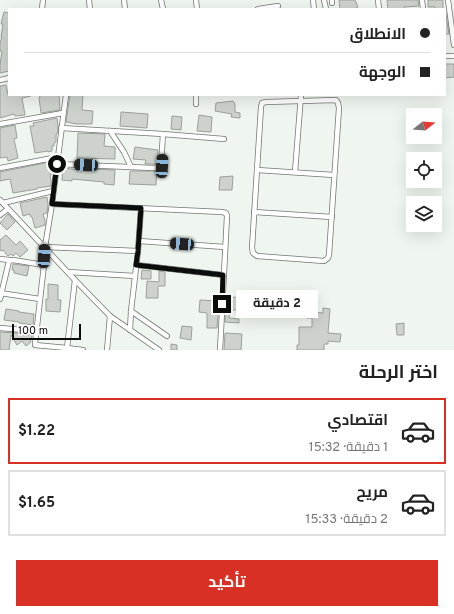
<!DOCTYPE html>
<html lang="ar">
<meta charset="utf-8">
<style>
:root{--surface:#fff;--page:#f6f6f6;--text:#222;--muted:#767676;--line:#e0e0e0;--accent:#d93025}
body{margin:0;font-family:Overpass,Cairo,sans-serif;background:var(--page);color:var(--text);direction:rtl;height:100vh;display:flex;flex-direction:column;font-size:15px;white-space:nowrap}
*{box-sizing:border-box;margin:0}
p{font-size:13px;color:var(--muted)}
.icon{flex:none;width:22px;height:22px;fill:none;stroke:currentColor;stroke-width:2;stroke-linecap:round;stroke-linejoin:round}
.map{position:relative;height:350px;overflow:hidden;direction:ltr}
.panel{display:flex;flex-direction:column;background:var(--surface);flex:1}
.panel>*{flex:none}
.hud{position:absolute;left:8px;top:8px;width:438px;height:88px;border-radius:0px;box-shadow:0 4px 16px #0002;direction:rtl;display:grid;align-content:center;height:88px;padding:0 16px;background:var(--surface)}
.needle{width:26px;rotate:73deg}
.fabs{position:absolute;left:406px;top:108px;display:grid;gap:8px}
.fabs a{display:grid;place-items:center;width:36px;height:36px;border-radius:0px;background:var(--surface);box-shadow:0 4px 16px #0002;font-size:20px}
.scale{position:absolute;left:12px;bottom:10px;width:69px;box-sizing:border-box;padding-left:4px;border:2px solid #0b0d0a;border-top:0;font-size:11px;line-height:14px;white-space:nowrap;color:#0b0d0a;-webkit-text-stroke:3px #fff;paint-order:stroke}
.end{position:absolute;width:18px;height:18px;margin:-9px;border:5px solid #0b0d0a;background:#fff;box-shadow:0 0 0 2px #fff}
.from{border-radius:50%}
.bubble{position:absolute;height:28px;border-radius:0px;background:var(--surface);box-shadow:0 4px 16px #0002;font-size:13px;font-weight:700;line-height:28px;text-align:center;direction:rtl}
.car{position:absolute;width:12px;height:24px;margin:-12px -6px;border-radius:5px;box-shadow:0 0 3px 1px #0007;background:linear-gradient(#222 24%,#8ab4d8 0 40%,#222 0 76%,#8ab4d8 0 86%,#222 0)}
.hud b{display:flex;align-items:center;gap:14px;height:38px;font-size:15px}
.hud b+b{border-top:1px solid var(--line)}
.hud i{width:10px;height:10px;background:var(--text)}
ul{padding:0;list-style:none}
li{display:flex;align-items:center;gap:12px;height:66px;margin:0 8px 6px;padding:0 8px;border:2px solid var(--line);border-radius:0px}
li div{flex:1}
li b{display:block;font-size:15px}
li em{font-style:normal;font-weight:700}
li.current{border-color:var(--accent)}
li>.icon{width:36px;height:36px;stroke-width:1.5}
h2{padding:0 16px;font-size:18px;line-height:48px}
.action{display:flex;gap:8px;margin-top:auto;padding:8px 16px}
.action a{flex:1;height:46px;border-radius:0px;background:var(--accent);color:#fff;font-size:16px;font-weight:700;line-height:46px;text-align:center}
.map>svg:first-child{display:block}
</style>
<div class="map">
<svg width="454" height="350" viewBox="0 0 454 350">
<rect width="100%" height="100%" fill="#eff5ef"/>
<g fill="#cdd3cc" stroke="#9ba19a">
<polygon points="339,0 355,0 358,7 356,8 356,9 340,9"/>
<polygon points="387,0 418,0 419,6 404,7 404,9 388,9"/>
<polygon points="428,0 443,0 443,9 435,9 435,7 428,7"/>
<polygon points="445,8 449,34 445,34"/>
<polygon points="4,12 9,13 9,71 0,73 0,65 2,51 0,51 0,43 2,37 1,37 3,24 1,24"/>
<polygon points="445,64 454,64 454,77 445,78"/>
<polygon points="6,85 8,95 31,95 31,96 22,98 25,115 15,116 14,114 0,118 0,86"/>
<polygon points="39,95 59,95 60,110 41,113 39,98 40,97"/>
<polygon points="70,95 83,95 82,110 93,111 92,124 77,124 66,122"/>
<polygon points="233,101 235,104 235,112 240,113 240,118 231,117 232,114 215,111 216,103"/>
<polygon points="121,112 148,114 147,128 120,126"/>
<polygon points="199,115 212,117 211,132 197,131"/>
<polygon points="172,116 182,117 181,130 171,129"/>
<polygon points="57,118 58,126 58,130 57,134 56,134 56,142 54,143 54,146 52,146 52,151 48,152 48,151 35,153 30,126 34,126 33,123"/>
<polygon points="15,125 17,138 14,139 18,158 8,161 7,157 0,158 0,128"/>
<polygon points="78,133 105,134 104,146 115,147 115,159 77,158"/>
<polygon points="135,147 158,150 157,164 145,164 146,160 133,159"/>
<polygon points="50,162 52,174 50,174 51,181 51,186 37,188 37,189 13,193 10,179 0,181 0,172"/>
<polygon points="63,168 89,171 89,169 115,170 114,185 104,184 104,182 72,179 72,181 62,180"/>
<polygon points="130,171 157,171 156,185 129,184"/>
<polygon points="233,176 232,190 219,190 220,177"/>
<polygon points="47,197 48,204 47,213 43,214 45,221 45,225 35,228 32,217 31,217 30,214 23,216 20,203"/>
<polygon points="8,214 15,222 7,230 0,223"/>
<polygon points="6,235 16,245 20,241 28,250 20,257 16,253 13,256 11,254 8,256 3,250 2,251 0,250 0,240"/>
<polygon points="13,264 29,266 27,276 14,273 14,270 12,270"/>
<polygon points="142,270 151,271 151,279 141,279"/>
<polygon points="159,271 165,272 165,286 158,286 158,298 146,298 147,281 159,282"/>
<polygon points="48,284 58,285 58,300 61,300 60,312 46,311 46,299 48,299"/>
<polygon points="270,292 277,293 276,302 285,302 284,312 296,313 297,299 301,299 300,303 313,304 313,312 323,313 323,308 330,309 328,333 341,334 340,342 328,341 328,344 324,344 324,350 297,350 297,345 299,345 299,327 312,327 312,318 307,318 307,317 279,315 279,310 271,309 272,299 270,299"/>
<polygon points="254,296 261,297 260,307 253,306"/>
<polygon points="232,297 242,298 241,310 230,310 229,318 239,319 239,323 225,322 226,299 231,299"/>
<polygon points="200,300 219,301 217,328 207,328 207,313 199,312"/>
<polygon points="6,309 19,311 19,312 34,314 33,325 19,323 19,322 4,320"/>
<polygon points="404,323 404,335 397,335 396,324"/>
<polygon points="182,326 192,327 191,340 180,338"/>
<polygon points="0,332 18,333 19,334 20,333 31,334 32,337 30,339 31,342 26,346 22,341 17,345 11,335 9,350 0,350"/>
<polygon points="225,333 242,334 241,350 224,350"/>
<polygon points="171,344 177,345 177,350 171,350"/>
</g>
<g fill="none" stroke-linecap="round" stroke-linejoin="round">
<defs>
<g id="minor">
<polyline points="89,0 90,9"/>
<polyline points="124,0 125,9"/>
<polyline points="161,0 163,9"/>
<polyline points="196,0 197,9"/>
<polyline points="313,0 314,9"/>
<polyline points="324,0 326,9"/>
<polyline points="332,0 332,3"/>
<polyline points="378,0 379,9"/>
<polyline points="422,0 423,9"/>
<polyline points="448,0 454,45"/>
<polyline points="42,9 43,0"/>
<polyline points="258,9 278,6"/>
<polyline points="445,56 454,56"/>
<polyline points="0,80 9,78"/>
<polyline points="66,95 52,204 45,247 44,265 35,344 35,345 67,348 83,350"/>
<polygon points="336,100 338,103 339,108 329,255 328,258 324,261 257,256 253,253 252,248 261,107 262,103 266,102"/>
<polyline points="196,104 196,95"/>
<polyline points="0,124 63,113"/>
<polyline points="61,128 163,134 224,139"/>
<polyline points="110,131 124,152 131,167"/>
<polyline points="57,164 154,168 159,167 161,166 163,134"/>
<polyline points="0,168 58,157"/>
<polyline points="257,170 334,175"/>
<polyline points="295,172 301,95"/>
<polyline points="0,200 75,280 110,316 159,350"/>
<polyline points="3,203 53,191"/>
<polyline points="52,204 222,212 226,213 227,216 220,350"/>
<polyline points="254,212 332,217"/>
<polyline points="0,215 8,209"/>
<polyline points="139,241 225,247"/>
<polyline points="45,247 138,251"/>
<polyline points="0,259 10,260"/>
<polyline points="137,265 223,275"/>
<polyline points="68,272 135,276"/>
<polyline points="0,293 40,299"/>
<polyline points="0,299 9,261 13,260 44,265"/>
<polyline points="131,311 167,336"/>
<polyline points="0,328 36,331"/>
<polyline points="130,330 131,311 138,251 141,208"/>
<polyline points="67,348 75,280"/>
<polyline points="107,350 110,316"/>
</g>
</defs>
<use href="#minor" stroke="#727771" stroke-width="6"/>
<use href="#minor" stroke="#fff" stroke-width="4.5"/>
</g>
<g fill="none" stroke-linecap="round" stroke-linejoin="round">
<polyline stroke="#0b0d0a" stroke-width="5" points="57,164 52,204 141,208 138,251 136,265 223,275 222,304"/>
</g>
</svg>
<div class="fabs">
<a><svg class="needle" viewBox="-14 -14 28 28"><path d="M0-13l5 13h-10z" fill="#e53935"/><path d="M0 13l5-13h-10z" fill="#767676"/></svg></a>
<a><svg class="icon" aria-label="locate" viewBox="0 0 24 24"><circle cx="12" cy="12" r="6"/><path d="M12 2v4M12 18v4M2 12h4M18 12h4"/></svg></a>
<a><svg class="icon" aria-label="layers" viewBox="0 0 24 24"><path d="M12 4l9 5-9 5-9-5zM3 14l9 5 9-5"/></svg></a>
</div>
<div class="scale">100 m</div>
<i class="end from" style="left:57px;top:164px"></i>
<i class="end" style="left:222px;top:304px"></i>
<div class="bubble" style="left:236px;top:290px;width:82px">2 دقيقة</div>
<i class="car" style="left:86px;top:165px;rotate:273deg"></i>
<i class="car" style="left:162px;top:166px;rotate:3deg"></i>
<i class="car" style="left:182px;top:244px;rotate:274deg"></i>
<i class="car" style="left:44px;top:256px;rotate:3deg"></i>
<div class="hud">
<b><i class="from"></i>الانطلاق</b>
<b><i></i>الوجهة</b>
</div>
</div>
<section class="panel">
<h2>اختر الرحلة</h2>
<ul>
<li class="current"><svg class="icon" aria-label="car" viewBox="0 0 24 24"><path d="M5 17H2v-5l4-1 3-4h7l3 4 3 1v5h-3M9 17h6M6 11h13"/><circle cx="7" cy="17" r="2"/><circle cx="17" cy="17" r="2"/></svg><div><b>اقتصادي</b><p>1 دقيقة · 15:32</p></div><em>$1.22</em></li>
<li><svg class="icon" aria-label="car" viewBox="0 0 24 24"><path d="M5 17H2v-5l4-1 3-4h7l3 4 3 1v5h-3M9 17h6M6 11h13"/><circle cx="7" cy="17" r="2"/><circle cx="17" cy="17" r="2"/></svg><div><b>مريح</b><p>2 دقيقة · 15:33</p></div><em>$1.65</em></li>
</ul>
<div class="action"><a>تأكيد</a></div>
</section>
